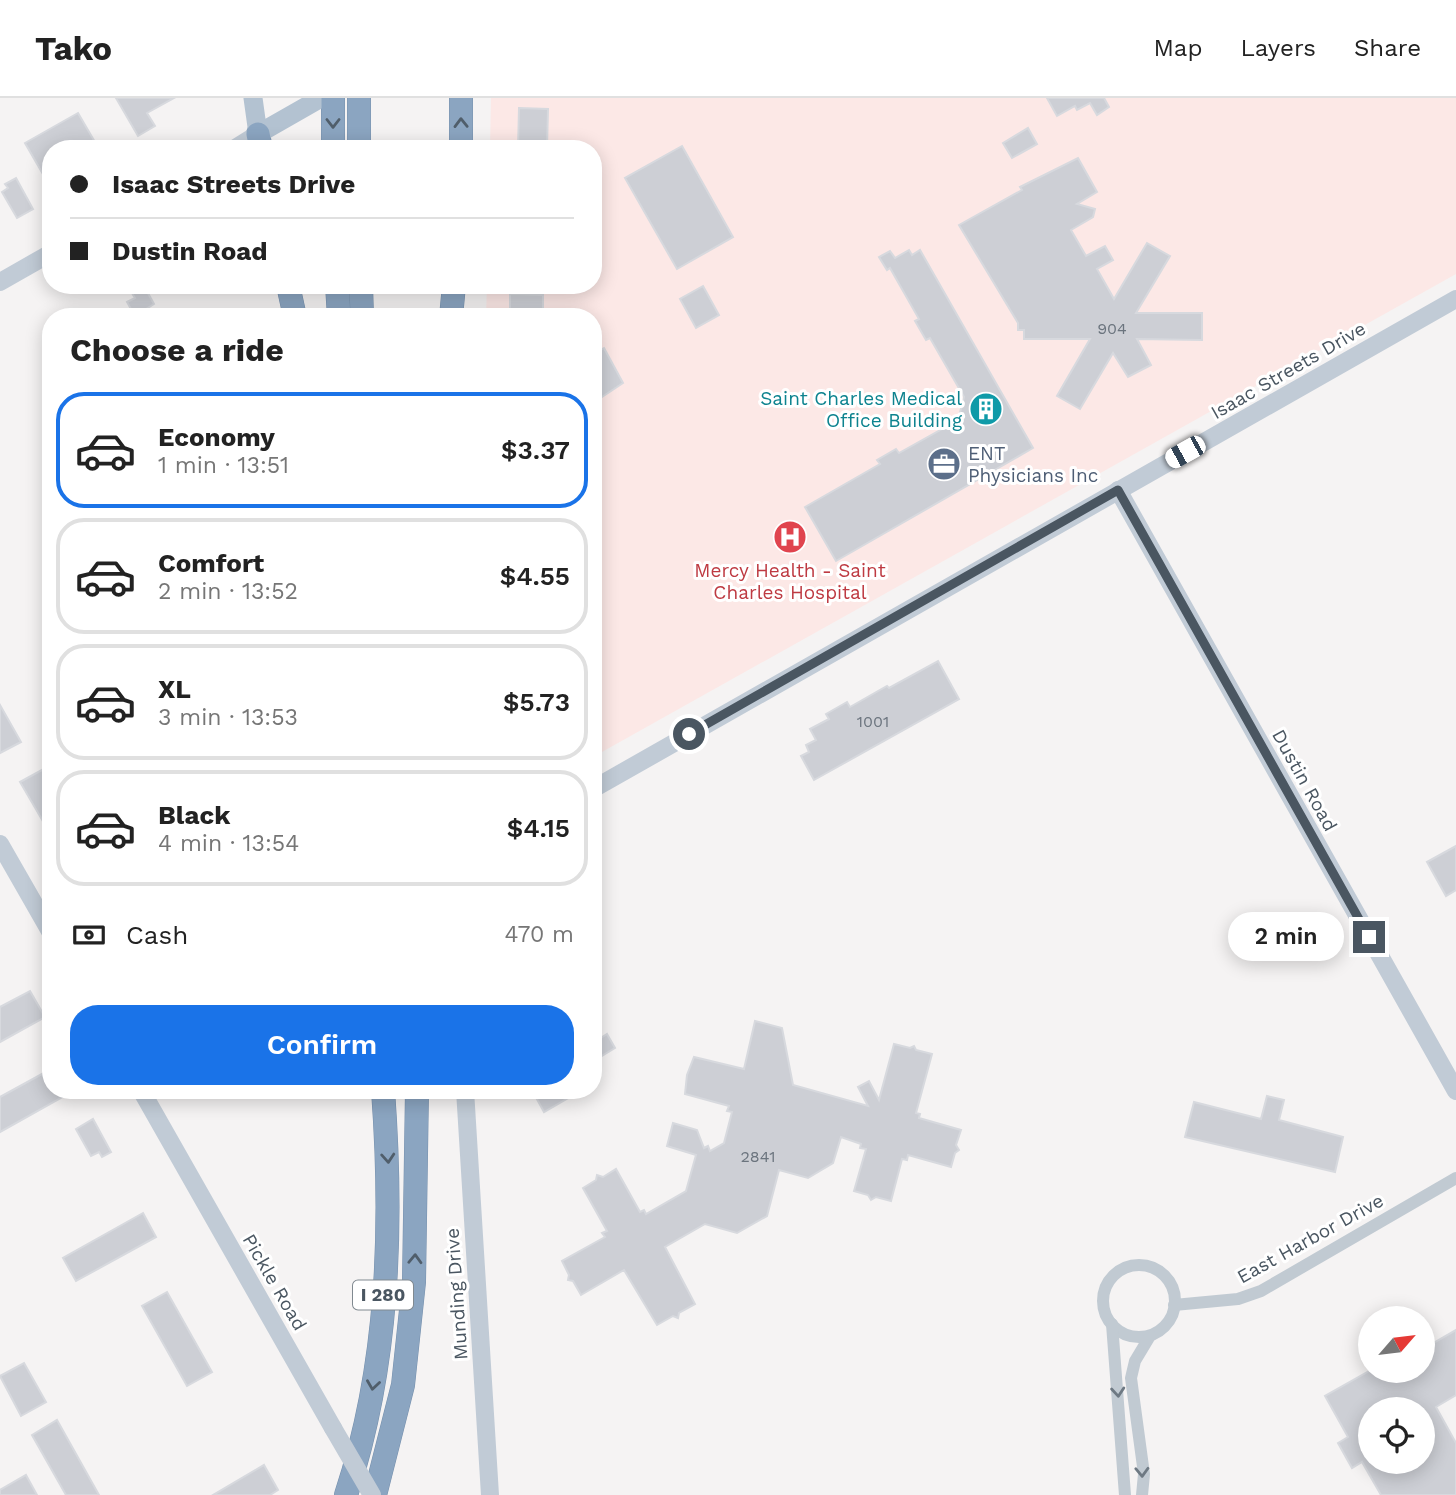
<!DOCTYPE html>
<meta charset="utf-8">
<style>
:root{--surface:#fff;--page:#f6f6f6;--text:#222;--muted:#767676;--line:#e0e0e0;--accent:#1a73e8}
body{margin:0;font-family:"Work Sans",sans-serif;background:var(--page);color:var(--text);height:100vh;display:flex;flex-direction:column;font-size:26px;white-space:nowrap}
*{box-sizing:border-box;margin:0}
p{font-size:23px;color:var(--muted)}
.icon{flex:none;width:38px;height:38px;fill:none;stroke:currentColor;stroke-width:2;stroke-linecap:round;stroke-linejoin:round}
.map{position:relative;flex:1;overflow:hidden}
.details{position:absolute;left:42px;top:210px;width:560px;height:791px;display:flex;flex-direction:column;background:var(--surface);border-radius:28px;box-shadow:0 4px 18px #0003}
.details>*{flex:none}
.guide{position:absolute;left:42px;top:42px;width:560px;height:154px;border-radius:28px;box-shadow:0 4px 18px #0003;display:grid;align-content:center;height:154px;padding:0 28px;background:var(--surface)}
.needle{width:46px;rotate:62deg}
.fabs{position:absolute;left:1358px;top:1208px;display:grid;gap:14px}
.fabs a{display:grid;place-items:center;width:77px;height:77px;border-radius:50%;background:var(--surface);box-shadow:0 4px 18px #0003;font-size:35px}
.end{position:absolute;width:32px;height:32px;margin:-16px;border:9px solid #4a5661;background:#fff;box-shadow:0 0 0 4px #fff}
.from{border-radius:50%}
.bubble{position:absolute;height:49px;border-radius:24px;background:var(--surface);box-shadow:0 4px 18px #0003;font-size:23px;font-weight:600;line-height:49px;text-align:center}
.car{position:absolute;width:21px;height:42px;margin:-21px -10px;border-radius:9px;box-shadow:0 0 5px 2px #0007;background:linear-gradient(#fff 24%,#345 0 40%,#fff 0 76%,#345 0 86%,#fff 0)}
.guide b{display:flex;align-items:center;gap:24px;height:66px;font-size:26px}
.guide b+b{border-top:2px solid var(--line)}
.guide i{width:18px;height:18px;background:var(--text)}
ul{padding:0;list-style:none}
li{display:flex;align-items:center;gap:21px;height:116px;margin:0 14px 10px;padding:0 14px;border:4px solid var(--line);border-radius:28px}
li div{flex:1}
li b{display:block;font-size:26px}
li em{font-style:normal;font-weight:600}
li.active{border-color:var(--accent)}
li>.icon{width:63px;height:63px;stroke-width:1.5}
h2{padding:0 28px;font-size:32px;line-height:84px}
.pay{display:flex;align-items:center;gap:18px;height:77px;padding:0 28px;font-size:26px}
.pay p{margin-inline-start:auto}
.action{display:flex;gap:14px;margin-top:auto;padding:14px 28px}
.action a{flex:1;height:80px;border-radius:28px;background:var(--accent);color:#fff;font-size:28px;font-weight:600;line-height:80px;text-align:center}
header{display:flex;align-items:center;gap:42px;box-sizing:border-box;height:98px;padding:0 35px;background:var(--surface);border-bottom:2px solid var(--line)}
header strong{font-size:33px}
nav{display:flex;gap:38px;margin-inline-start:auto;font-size:24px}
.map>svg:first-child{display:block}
</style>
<header>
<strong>Tako</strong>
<nav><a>Map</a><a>Layers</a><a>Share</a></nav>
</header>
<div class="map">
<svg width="1456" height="1397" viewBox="0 0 1456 1397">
<rect width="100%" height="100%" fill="#f5f3f3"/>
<polygon fill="#fce8e6" points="491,0 1456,0 1456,176 593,659 593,219 486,219 487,187 593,187 593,51 490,51"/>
<g fill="#cdcfd5" stroke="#d7d9de" stroke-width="2" fill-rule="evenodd">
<polygon points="116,0 174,0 147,15 155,28 138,38"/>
<polygon points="1047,0 1104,0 1109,9 1097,17 1090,5 1077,12 1075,8 1057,18"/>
<polygon points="519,10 548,11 547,51 518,51"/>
<polygon points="78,15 99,51 51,51 51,90 25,45"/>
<polygon points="1028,30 1037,46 1012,60 1003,45"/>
<polygon points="682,48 733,139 677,171 625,80"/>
<polygon points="1078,60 1097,94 1077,106 1095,111 1093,119 1071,132 1086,158 1105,148 1113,162 1097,171 1114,201 1147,145 1170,158 1136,215 1202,215 1202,242 1137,241 1151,267 1128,279 1113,255 1080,311 1057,298 1090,241 1024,241 1024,232 1018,232 1018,225 959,127 1022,92 1020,89"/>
<polygon points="16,80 33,111 17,120 2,94 8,90 5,86"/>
<polygon points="909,152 912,157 920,152 1033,350 836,463 805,409 880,366 877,362 896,351 899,355 958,322 964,299 930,240 926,242 915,223 919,221 890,170 887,172 879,159 890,153 895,160"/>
<polygon points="144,188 154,206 135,218 127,204 135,200 132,195"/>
<polygon points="703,188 719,217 696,230 680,201"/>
<polygon points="510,196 543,197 543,213 510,213"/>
<polygon points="604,250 623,285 593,305 593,256"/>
<polygon points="938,563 959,601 814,682 801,658 809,654 806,647 816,642 810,631 829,621 826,616 847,604 850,609 887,588 889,590"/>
<polygon points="0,607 21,644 0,655"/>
<polygon points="51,667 51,737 20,684"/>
<polygon points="1456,748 1456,792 1446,798 1427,764"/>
<polygon points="30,893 45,919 0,944 0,909"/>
<polygon points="755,923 782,930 793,987 868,1008 858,989 869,983 879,1002 894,946 910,950 914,948 916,952 932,956 916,1015 920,1016 919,1020 961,1032 956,1047 959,1052 955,1055 951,1069 908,1057 907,1062 902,1061 891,1103 876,1099 871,1102 868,1097 854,1093 866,1051 860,1050 861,1046 841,1039 833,1065 808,1080 779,1072 767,1118 737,1135 705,1126 665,1149 695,1206 679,1215 678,1220 673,1218 657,1227 624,1172 581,1197 573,1183 568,1182 569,1177 562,1163 605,1139 602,1135 607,1133 583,1090 596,1082 597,1077 603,1079 616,1071 640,1114 644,1112 646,1116 686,1093 696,1057 667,1048 673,1025 697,1032 704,1050 708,1048 710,1053 724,1045 732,1014 727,1013 729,1008 685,996 687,977 694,959 744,971"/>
<polygon points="607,936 615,950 600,959 593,945"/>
<polygon points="51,971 51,992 75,992 0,1034 0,999"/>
<polygon points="532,992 582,992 544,1014"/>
<polygon points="1267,998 1284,1002 1279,1022 1343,1039 1335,1074 1185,1039 1194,1004 1261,1021"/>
<polygon points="93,1021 111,1054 102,1059 99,1054 91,1058 76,1031"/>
<polygon points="143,1115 156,1139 76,1183 63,1160"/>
<polygon points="167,1194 212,1274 187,1288 142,1208"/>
<path d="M1456,1232V1297L1436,1309L1456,1345V1397H1381L1362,1364L1352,1370L1338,1345L1348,1339L1325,1298L1371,1272H1423V1251ZM1370,1311H1423V1363H1370Z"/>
<polygon points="24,1265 46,1304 21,1318 0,1278"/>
<polygon points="57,1322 99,1397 66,1397 32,1337"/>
<polygon points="264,1367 278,1392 270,1397 213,1397"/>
<polygon points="26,1377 37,1397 0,1397 0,1392"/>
</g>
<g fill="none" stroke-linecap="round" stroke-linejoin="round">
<defs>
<g id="highway">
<polyline points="461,0 461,51"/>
<polyline points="258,36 261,51"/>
<polyline points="333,51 333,0"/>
<polyline points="359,51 359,0"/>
<polyline points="288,187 295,219"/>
<polyline points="337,187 339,219"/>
<polyline points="361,187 362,219"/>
<polyline points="451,219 454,187"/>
<path d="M346,1397C389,1267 393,1128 383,992"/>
<polyline points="375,1397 403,1287 414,1184 417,992"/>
</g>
</defs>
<use href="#highway" stroke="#7690ad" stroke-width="24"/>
<g stroke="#c1cad2" stroke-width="12">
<circle cx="1139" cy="1203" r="36"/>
<polyline points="1174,1207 1238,1201 1261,1193 1456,1080"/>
<polyline points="1112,1226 1125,1397"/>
<polyline points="1142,1397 1144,1376 1131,1280 1135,1263 1150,1238"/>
</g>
<g stroke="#c1cbd6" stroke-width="18">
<polyline points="234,51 258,36"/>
<polyline points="0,184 51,155"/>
<polyline points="1118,392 1456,993"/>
<polyline points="593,691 1456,201"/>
<polyline points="0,746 51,835"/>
<polyline points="141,992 333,1330"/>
<polyline points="465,992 490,1397"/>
</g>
<polyline stroke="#b3c2d1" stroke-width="19" points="253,0 258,36 321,0"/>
<use href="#highway" stroke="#8ba5c1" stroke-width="23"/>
<polyline stroke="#c1cbd6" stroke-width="18" points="333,1330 372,1397"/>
</g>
<defs><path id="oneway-chevron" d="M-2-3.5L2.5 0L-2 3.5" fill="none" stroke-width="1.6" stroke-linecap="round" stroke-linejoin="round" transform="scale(1.75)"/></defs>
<g stroke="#505e6b">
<use href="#oneway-chevron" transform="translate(333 25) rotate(90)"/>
<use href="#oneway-chevron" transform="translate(461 25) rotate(-91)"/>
<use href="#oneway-chevron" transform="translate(388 1060) rotate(86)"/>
<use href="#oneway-chevron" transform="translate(415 1161) rotate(-88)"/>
<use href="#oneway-chevron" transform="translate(373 1287) rotate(98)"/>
</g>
<g stroke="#6e7983">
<use href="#oneway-chevron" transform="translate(1118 1294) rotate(85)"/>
<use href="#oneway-chevron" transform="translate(1142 1374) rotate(88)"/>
</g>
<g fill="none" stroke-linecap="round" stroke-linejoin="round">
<polyline stroke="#4a5661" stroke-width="9" points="689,636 1118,392 1369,839"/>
</g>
<defs>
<symbol id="building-disc" viewBox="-11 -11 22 22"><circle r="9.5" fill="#0f9aa8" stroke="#fff"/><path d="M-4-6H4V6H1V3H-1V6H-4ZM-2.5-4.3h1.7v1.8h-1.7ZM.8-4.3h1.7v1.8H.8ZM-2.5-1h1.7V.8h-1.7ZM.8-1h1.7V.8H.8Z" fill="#fff"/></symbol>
<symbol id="office-disc" viewBox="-11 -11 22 22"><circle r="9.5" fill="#5c6f8a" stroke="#fff"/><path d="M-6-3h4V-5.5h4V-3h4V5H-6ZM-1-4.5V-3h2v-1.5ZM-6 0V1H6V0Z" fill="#fff"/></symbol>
<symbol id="hospital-disc" viewBox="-11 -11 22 22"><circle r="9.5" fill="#e0444e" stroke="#fff"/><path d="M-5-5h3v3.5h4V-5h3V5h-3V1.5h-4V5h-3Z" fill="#fff"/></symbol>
</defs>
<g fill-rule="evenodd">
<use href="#building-disc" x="967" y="292" width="38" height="38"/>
<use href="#office-disc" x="925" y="347" width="38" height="38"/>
<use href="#hospital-disc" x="771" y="420" width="38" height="38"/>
</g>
<g text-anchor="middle" stroke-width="6" stroke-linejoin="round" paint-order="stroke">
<g font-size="16" fill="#6b747e">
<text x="1112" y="236">904</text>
<text x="873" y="629">1001</text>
<text x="758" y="1064">2841</text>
</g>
<rect fill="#fff" stroke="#808990" stroke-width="2" x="353" y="1182.5" width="60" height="29" rx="5"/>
<g font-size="18" font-weight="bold" fill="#4a5661">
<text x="383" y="1203">I 280</text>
</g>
<g font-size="19" fill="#4a5661" stroke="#fff">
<text transform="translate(1288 272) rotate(-30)" y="7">Isaac Streets Drive</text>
<text transform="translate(1305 682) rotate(61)" y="7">Dustin Road</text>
<text transform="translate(1310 1140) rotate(-29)" y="7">East Harbor Drive</text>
<text transform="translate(275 1184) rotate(60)" y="7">Pickle Road</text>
<text transform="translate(456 1196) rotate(-94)" y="7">Munding Drive</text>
</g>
<g font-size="19" fill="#0d838f" stroke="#fff" text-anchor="end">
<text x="962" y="307">Saint Charles Medical<tspan x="962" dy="22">Office Building</tspan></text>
</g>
<g font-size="19" fill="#4e5e75" stroke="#fff" text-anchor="start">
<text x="968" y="362">ENT<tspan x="968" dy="22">Physicians Inc</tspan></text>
</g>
<g font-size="19" fill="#be3a42" stroke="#fff">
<text x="790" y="479">Mercy Health - Saint<tspan x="790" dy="22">Charles Hospital</tspan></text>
</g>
</g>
</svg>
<div class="fabs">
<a><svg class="needle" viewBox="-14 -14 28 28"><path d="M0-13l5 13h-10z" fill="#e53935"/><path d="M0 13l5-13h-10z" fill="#767676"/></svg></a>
<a><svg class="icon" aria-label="locate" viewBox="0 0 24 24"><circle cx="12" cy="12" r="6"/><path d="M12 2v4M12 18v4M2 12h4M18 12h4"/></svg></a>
</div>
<i class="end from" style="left:689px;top:636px"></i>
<i class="end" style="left:1369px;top:839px"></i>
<div class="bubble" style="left:1228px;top:814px;width:116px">2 min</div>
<i class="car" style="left:1185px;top:354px;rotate:241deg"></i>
<div class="guide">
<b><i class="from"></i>Isaac Streets Drive</b>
<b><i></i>Dustin Road</b>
</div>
<section class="details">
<h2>Choose a ride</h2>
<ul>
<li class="active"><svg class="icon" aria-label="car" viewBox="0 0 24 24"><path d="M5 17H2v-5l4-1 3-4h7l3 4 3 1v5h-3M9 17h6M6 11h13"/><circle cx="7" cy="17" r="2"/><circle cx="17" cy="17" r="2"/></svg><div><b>Economy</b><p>1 min · 13:51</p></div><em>$3.37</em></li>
<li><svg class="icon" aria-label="car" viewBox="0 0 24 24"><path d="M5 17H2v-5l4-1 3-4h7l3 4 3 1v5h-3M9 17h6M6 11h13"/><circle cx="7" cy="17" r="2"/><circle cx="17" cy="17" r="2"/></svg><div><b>Comfort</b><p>2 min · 13:52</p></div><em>$4.55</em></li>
<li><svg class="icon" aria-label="car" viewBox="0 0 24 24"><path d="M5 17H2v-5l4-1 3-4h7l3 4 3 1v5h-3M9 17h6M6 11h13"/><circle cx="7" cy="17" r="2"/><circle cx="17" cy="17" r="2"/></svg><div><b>XL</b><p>3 min · 13:53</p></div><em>$5.73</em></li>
<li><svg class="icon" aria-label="car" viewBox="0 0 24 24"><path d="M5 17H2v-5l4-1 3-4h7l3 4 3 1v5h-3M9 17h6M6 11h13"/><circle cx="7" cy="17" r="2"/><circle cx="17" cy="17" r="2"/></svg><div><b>Black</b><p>4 min · 13:54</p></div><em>$4.15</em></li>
</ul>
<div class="pay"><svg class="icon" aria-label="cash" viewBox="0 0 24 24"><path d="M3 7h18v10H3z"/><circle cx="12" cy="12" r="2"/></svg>Cash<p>470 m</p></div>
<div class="action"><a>Confirm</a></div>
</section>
</div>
